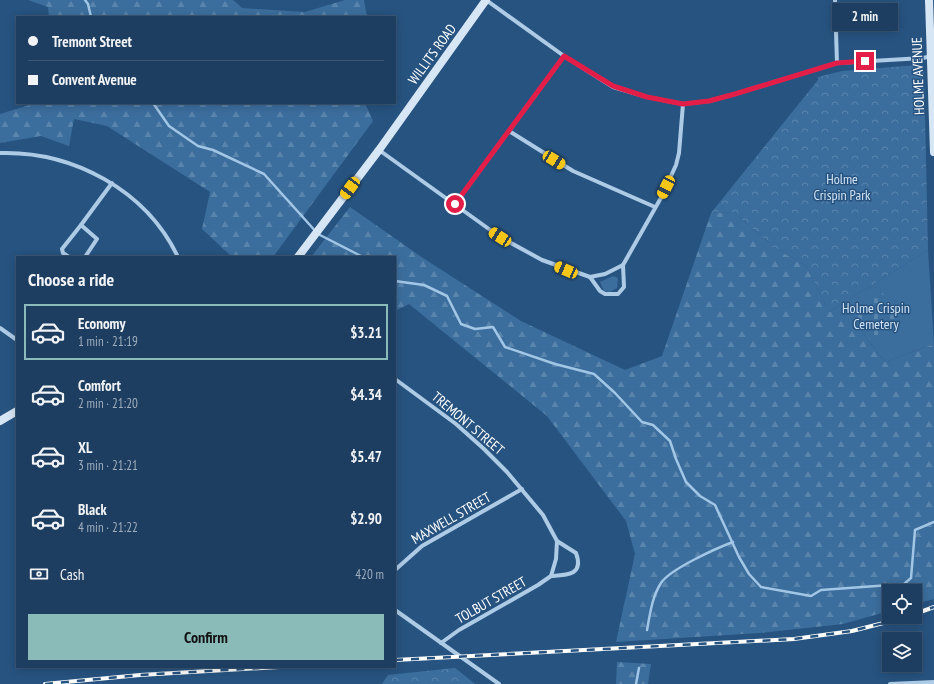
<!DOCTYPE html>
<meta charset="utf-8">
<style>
:root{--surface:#1d3e60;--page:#2a4969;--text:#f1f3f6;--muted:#a0aebd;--line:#3b5775;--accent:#8bbbb9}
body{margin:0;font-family:"PT Sans Narrow",sans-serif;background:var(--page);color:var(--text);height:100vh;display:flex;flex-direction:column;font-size:15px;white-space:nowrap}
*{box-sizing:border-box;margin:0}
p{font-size:13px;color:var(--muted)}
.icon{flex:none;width:22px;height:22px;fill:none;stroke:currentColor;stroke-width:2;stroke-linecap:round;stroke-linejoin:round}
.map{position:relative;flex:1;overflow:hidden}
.details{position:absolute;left:16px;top:256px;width:380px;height:412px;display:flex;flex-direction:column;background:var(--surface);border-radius:0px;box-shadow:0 2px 10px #0003,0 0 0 1px var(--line)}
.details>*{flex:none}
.top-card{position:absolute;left:16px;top:16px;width:380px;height:88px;border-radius:0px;box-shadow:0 2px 10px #0003,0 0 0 1px var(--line);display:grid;align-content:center;height:88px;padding:0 12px;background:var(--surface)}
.tools{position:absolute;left:882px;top:584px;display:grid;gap:8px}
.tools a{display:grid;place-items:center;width:40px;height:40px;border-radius:0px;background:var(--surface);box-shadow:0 2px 10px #0003,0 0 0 1px var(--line);font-size:20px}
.end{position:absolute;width:18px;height:18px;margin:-9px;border:5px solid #e11d48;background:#fff;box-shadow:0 0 0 2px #fff}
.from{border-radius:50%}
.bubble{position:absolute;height:28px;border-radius:0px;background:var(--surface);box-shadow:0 2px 10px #0003,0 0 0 1px var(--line);font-size:13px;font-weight:600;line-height:28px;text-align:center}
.car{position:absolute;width:12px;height:24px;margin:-12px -6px;border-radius:5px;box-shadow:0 0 3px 1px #0007;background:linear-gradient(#f5c518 24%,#345 0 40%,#f5c518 0 76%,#345 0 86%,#f5c518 0)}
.top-card b{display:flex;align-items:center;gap:14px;height:38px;font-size:15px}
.top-card b+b{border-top:1px solid var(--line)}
.top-card i{width:10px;height:10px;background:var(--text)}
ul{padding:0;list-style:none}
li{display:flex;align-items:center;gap:12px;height:56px;margin:0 8px 6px;padding:0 4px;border:2px solid transparent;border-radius:0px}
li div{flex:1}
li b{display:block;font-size:15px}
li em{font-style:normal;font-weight:600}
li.on{border-color:var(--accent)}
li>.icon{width:36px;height:36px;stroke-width:1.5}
h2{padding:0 12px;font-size:18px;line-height:48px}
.pay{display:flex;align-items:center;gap:10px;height:44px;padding:0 12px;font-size:15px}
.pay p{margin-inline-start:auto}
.primary-button{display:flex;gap:8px;margin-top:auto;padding:8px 12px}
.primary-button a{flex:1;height:46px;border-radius:0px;background:var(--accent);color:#111;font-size:16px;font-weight:600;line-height:46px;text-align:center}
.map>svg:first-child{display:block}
</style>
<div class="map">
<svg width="934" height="684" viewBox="0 0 934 684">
<defs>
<pattern id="forest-firs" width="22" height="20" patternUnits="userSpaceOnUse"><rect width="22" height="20" fill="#3c6e9d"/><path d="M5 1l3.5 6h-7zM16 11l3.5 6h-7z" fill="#5984ac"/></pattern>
<pattern id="cemetery-stones" width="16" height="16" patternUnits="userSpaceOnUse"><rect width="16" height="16" fill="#3c6e9d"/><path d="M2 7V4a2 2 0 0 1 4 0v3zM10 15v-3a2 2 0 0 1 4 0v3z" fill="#5984ac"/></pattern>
<pattern id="park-crowns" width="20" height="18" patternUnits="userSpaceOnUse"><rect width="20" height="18" fill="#3c6e9d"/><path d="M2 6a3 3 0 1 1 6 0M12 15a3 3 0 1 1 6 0" fill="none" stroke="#5984ac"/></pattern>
</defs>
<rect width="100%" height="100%" fill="#275380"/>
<g fill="#3c6e9d">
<polygon points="928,250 934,344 885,362 846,312 829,312"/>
<polygon points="613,276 618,278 617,288 610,292 604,291 600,282"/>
</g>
<g fill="url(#forest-firs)">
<polygon points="28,0 233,0 242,8 305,12 345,0 364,0 367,17 49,17 48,7"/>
<polygon points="36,103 365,103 373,121 273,257 232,257 202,229 210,192 107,126 74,119 69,146 41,136 0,143 0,114"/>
<polygon points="350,207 423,258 521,321 625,370 662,356 711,213 733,212 774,247 807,267 829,312 846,312 885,362 934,344 934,599 915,604 915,591 889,591 889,611 843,624 759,633 616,642 635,554 626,521 547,416 409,304 395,311 395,257 311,257"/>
<polygon points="617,662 651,664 648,684 616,684"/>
</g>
<polygon fill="url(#cemetery-stones)" points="880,290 902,319 872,342 850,312"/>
<g fill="url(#park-crowns)">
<polygon points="918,65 918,68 924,69 928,250 829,312 807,267 774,247 733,212 711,213 818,80 818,77 842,71"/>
<polygon points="455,668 475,684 382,684 388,675"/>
</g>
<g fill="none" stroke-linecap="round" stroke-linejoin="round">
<g stroke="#a2c6e6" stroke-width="2.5">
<polyline points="85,0 88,4 91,17"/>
<polyline points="153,103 169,126 198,146 213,150 264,174 318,234 363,257"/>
<polyline points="395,281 424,285 447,296 461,324 475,329 493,327 505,347 555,364 594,374 615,393 642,422 653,425 670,441 676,459 686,482 700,496 715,505 739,557 749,574 761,587 811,596 821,590 904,584 911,578 915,530 934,522"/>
<path d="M647,630C650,614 652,597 661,583C670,569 717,548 733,542"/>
<polyline points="636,684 639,668"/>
</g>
<g stroke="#aecbe6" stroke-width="4">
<polyline points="486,0 564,56 613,87 647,97 683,104 709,101 735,94 837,63 923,58 932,56"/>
<polyline points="835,0 837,63"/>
<polyline points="509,131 573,171 655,207"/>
<polyline points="379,150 500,237 542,260 590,277 600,291 605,294 618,294 624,287 623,265"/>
<path d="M0,153C73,151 146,190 178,257"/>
<polyline points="455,204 564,56"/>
<polyline points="81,225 112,183"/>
<polyline points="69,257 63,253 62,249 81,225 97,239 85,257"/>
<polyline points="590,277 605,274 623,265 662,196 676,165 679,153 683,104"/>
<polyline points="0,328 17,340"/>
<polyline points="395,379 456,424 484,449 507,472 543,515 557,541 556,559 551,576 538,585 459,630 441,643"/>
<polyline points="395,570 422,546 522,489"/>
<path d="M551,576C568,575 584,575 576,553L557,541"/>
<polyline points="395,610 499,684"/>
<polyline points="890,684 934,682"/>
</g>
<g stroke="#d7e6f5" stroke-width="8">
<polyline points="929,0 934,152"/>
<polyline points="298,257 379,150 486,0"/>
<polyline points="0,421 17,411"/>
</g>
<defs>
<g id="rail">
<polyline points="915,614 934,607"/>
<polyline points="395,660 794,639 852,631 907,617"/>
<polyline points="45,684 140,675 279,667"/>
</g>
</defs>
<use href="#rail" stroke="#fff" stroke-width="4"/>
<use href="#rail" stroke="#275380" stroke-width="2.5" stroke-dasharray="8" stroke-linecap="butt"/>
</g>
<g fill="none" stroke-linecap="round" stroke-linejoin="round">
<polyline stroke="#e11d48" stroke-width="5" points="455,204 564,56 613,86 647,97 683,104 709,101 735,94 837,63 865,61"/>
</g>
<g text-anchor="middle" stroke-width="3" stroke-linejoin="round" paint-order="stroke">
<g font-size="14" fill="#fff" stroke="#275380">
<text transform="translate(432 54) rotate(-54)" y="5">WILLITS ROAD</text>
<text transform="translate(918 76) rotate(-92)" y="5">HOLME AVENUE</text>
<text transform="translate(468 423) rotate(40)" y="5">TREMONT STREET</text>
<text transform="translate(451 518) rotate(-30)" y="5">MAXWELL STREET</text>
<text transform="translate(491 600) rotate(-30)" y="5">TOLBUT STREET</text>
</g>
<g font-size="14" fill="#d1e3f5" stroke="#275380">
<text x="842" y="184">Holme<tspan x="842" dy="16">Crispin Park</tspan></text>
<text x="876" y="313">Holme Crispin<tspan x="876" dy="16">Cemetery</tspan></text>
</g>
</g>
</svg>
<div class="tools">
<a><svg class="icon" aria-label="locate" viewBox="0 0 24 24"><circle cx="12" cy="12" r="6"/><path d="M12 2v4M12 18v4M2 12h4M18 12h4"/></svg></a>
<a><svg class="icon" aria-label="layers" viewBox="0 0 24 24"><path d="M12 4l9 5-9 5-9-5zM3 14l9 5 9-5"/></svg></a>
</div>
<i class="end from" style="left:455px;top:204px"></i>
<i class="end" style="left:865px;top:61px"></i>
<div class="bubble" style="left:832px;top:3px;width:66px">2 min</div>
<i class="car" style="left:554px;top:160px;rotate:121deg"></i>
<i class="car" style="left:666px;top:187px;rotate:207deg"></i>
<i class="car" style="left:350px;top:188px;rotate:217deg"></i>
<i class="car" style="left:500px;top:237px;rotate:303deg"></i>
<i class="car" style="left:566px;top:270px;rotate:293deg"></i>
<div class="top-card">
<b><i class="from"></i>Tremont Street</b>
<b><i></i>Convent Avenue</b>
</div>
<section class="details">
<h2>Choose a ride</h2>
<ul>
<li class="on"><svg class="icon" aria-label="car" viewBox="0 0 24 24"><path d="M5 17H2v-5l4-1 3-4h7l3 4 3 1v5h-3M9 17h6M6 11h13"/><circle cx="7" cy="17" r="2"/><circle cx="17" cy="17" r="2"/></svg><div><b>Economy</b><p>1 min · 21:19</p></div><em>$3.21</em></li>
<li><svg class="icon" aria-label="car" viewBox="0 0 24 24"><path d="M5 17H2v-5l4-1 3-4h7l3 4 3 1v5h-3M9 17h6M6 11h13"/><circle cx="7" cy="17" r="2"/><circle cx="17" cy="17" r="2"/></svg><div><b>Comfort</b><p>2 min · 21:20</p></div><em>$4.34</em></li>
<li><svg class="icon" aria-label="car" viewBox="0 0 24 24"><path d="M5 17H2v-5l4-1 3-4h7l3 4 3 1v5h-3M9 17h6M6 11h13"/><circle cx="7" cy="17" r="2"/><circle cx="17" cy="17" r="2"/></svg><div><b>XL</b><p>3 min · 21:21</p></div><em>$5.47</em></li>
<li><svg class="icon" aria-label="car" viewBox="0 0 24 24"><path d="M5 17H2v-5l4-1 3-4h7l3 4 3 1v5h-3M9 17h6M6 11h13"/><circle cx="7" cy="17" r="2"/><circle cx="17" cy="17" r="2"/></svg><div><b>Black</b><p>4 min · 21:22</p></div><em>$2.90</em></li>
</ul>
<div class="pay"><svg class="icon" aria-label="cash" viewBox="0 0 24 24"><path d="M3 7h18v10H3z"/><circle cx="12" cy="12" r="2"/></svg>Cash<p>420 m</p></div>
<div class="primary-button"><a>Confirm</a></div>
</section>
</div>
